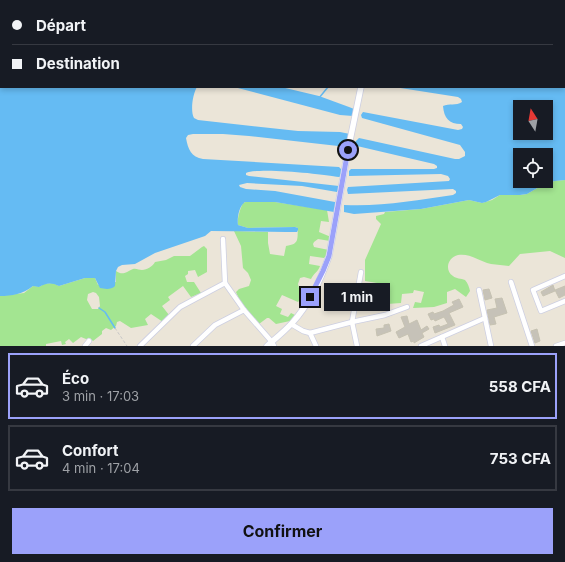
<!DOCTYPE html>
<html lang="fr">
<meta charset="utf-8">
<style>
:root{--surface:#171b24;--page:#20242c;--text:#f1f3f6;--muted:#9ea1a6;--line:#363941;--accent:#9ba1fa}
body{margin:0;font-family:Inter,sans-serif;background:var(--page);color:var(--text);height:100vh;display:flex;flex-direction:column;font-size:15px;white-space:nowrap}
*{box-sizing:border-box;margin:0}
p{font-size:13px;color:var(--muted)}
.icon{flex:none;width:22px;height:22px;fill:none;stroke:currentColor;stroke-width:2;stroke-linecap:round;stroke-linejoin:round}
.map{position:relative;height:346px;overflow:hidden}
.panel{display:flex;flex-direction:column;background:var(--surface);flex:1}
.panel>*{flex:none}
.banner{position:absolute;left:0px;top:0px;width:565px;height:88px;box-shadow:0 2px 6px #0003;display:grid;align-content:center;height:88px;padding:0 12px;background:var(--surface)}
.needle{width:26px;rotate:349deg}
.controls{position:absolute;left:513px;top:100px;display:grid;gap:8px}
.controls a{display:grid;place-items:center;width:40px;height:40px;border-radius:0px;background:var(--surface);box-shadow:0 2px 6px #0003;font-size:20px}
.end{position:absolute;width:18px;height:18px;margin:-9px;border:5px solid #9ba1fa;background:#111;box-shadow:0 0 0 2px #111}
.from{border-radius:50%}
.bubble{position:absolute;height:28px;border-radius:0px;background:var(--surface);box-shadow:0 2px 6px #0003;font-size:13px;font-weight:700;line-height:28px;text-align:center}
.banner b{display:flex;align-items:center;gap:14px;height:38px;font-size:15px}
.banner b+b{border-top:1px solid var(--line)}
.banner i{width:10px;height:10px;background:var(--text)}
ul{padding:7px 0 0;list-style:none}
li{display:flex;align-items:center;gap:12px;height:66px;margin:0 8px 6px;padding:0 4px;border:2px solid var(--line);border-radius:0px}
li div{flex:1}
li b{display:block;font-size:15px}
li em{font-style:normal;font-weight:700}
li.current{border-color:var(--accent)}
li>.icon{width:36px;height:36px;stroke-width:1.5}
.button{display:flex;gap:8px;margin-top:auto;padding:8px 12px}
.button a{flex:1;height:46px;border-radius:0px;background:var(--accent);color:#111;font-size:16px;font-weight:700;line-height:46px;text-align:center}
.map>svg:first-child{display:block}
</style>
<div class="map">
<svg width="565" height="346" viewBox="0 0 565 346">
<rect width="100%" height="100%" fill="#ebe5d8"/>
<g fill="#a3e591" fill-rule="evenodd">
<path d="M565,180V258L550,251L520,254L509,266C503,265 497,265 491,264C479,261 470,253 458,255C448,257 444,270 453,276C456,279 461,278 465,280C468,283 469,287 470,291L466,297L455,289L447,292V303L434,307L413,308L415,302L421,303L424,292L414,290L413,293L402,294L401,303L387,304L383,284L365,281V260L381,224L376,219V216L384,214L385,212L421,209L469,200L482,203L492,200L500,195H520L527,194L546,183L555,181Z"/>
<path d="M248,201L275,202L327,210L329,222L321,221L319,232L331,237L330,241L318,239L314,242L313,244L314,247L329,250L328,257H325L324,258L310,256L309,264L320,266C318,272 314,273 311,279L304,277L300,278L298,284L299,288L303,289L306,288L309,290L298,302L282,295L276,306L282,309L280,314L288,317L291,313L295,315L290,321L276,324L269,318H267L259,324L243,308L236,292L239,289L249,286L251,280L248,273L243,268L241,246L234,231L268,232V243L270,254L284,256L286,246C300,244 297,239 298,228L295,227L248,228L238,225C237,219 240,209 243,203Z"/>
<path d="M204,246L207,249V272L198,277L195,270L188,271V274L185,276L187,282H194L201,293L191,297L183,286L168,297L170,300L162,306L169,315L163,322L151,314L145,319L148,325L131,328L120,321L117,322L116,326L111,330L106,328L102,331V334L93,341L90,338L86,339L81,337L73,343L69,339L65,342L66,344L62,345L61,341L46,344V346H0V296L24,293L33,286C37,286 40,288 43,284L53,283L59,286L85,278H95L98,285L116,282V271C123,276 126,272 133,269C136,268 139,270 142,270C147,270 153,266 155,262L166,260L174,256H190L202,247ZM93,292L96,293L99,297L100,306L98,309H92L87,300L88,294Z"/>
</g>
<g fill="#65bbf3" fill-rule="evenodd">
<path d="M0,0H265L1,1V87H197C193,93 190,111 194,118L198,120L298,131L340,132L350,134L347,147L249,136L223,134H193L188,135L186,138C188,149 191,157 203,159L339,167L342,170V176L339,177C323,174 258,167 246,173V175L249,176L339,186L340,187L339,191L337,192L302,186L247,183L239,185L240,187L246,189L275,191L335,202L337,204L334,212L275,202H245C239,206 237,218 238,225L248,228L295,227L298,228V230L297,232H286L211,231L205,236L155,253L135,264L122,265L118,267L116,271L115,286C111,290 105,289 100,288L95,278H85L59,286C51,282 46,283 39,287L33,286C23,294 12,296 0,296Z"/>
<path d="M522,0H565V180L555,181L546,183L527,194L520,195H500L486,202L482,203L469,200L421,209L354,214L344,212V205C381,207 417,200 453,195L456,193V191L453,189L348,194L347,190L348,187L449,181L450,179L448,176L441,174L349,176V171L351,169H434L437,168V166L434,164L357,146L355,142L359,138L455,159H459L465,156V152L460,145L362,118L361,115L363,112L458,130L462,129L463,127L461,124C449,124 444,118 443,106C449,103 456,106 462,102L461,99L458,97L394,87H564V1H521ZM520,107H546V133H520ZM520,155H546V181H520Z"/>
<polygon points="234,87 281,87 319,96 349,107 354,109 353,116 340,115"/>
</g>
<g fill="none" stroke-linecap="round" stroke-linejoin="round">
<g stroke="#65bbf3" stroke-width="1.5">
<polyline points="319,98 328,87"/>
<polyline points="99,308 105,312 115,328"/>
</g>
</g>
<g fill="#c6c2b8" stroke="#c6c2b2">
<polygon points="553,285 555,291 543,296 541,292"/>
<polygon points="565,286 565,295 559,298 555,290"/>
<polygon points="489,289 492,298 485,300 483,290"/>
<polygon points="502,298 507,313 494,317 496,324 490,325 487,310 497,308 495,299"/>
<polygon points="459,299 463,307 449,313 455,325 435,333 433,327 439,325 440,327 448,324 444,317 435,321 434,319 431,320 428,314 433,312 434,314 443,311 452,306 454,305 452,302"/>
<polygon points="407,316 409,324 417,320 421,330 427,326 429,329 422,333 424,337 414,343 414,341 411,342 408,334 399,338 396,332 405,327 401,317"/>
<polygon points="389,324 391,331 377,336 376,329 384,328 384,325"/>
<polygon points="537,329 540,341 535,343 531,331"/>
</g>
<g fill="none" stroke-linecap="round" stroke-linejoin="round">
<defs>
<polyline id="service" points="326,1 327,0"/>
<g id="minor">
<polyline points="565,276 533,290 541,311 565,301"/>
<polyline points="511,282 532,346"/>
<polyline points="225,283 244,310"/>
<polyline points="479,290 491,346"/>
<polyline points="291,324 303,331 310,333 352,322 385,315 407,307"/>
<polyline points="310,333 316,346"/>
<polyline points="442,337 445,346"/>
<polyline points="85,346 89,341"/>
<polyline points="140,346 180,307 225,283 223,239"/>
<polyline points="193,346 215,325 244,310 272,342 274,346"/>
<polyline points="357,346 352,322 361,272"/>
<polyline points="421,346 485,318"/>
<polyline points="556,346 565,343"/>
</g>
<g id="tertiary">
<polyline points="379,1 379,0"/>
<path d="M267,346C276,338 285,331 293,322C309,304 321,279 329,256L348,150L361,87"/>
</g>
</defs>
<use href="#service" stroke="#cdcfe2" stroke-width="3.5"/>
<use href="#minor" stroke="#cdcfe2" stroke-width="6"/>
<use href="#tertiary" stroke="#cdcfe2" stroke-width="7"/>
<polyline stroke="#c7c7c7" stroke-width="1" stroke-dasharray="3 2" stroke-linecap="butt" points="115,328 127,346"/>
<use href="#service" stroke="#fff" stroke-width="2"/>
<use href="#minor" stroke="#fff" stroke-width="4.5"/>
<use href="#tertiary" stroke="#fff" stroke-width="5.5"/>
</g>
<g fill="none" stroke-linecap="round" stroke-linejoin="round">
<polyline stroke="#9ba1fa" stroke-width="5" points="310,297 323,271 329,256 348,150"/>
</g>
</svg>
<div class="controls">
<a><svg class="needle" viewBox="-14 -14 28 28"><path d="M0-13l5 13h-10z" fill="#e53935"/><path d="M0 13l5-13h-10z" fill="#9ea1a6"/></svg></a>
<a><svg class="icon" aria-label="locate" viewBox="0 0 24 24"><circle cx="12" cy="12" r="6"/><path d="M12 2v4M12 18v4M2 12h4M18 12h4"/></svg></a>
</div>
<i class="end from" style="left:348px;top:150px"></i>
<i class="end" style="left:310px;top:297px"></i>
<div class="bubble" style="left:324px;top:283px;width:66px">1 min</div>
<div class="banner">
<b><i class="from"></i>Départ</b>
<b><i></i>Destination</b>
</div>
</div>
<section class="panel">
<ul>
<li class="current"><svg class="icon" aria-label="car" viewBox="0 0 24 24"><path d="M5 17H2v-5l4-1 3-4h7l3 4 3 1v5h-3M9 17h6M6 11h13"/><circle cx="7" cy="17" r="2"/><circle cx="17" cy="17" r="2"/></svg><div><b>Éco</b><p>3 min · 17:03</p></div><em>558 CFA</em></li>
<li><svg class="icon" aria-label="car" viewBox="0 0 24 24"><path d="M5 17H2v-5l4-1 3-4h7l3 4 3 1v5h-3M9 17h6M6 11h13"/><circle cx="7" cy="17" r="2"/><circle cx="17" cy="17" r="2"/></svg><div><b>Confort</b><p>4 min · 17:04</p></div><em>753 CFA</em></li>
</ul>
<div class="button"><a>Confirmer</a></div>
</section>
